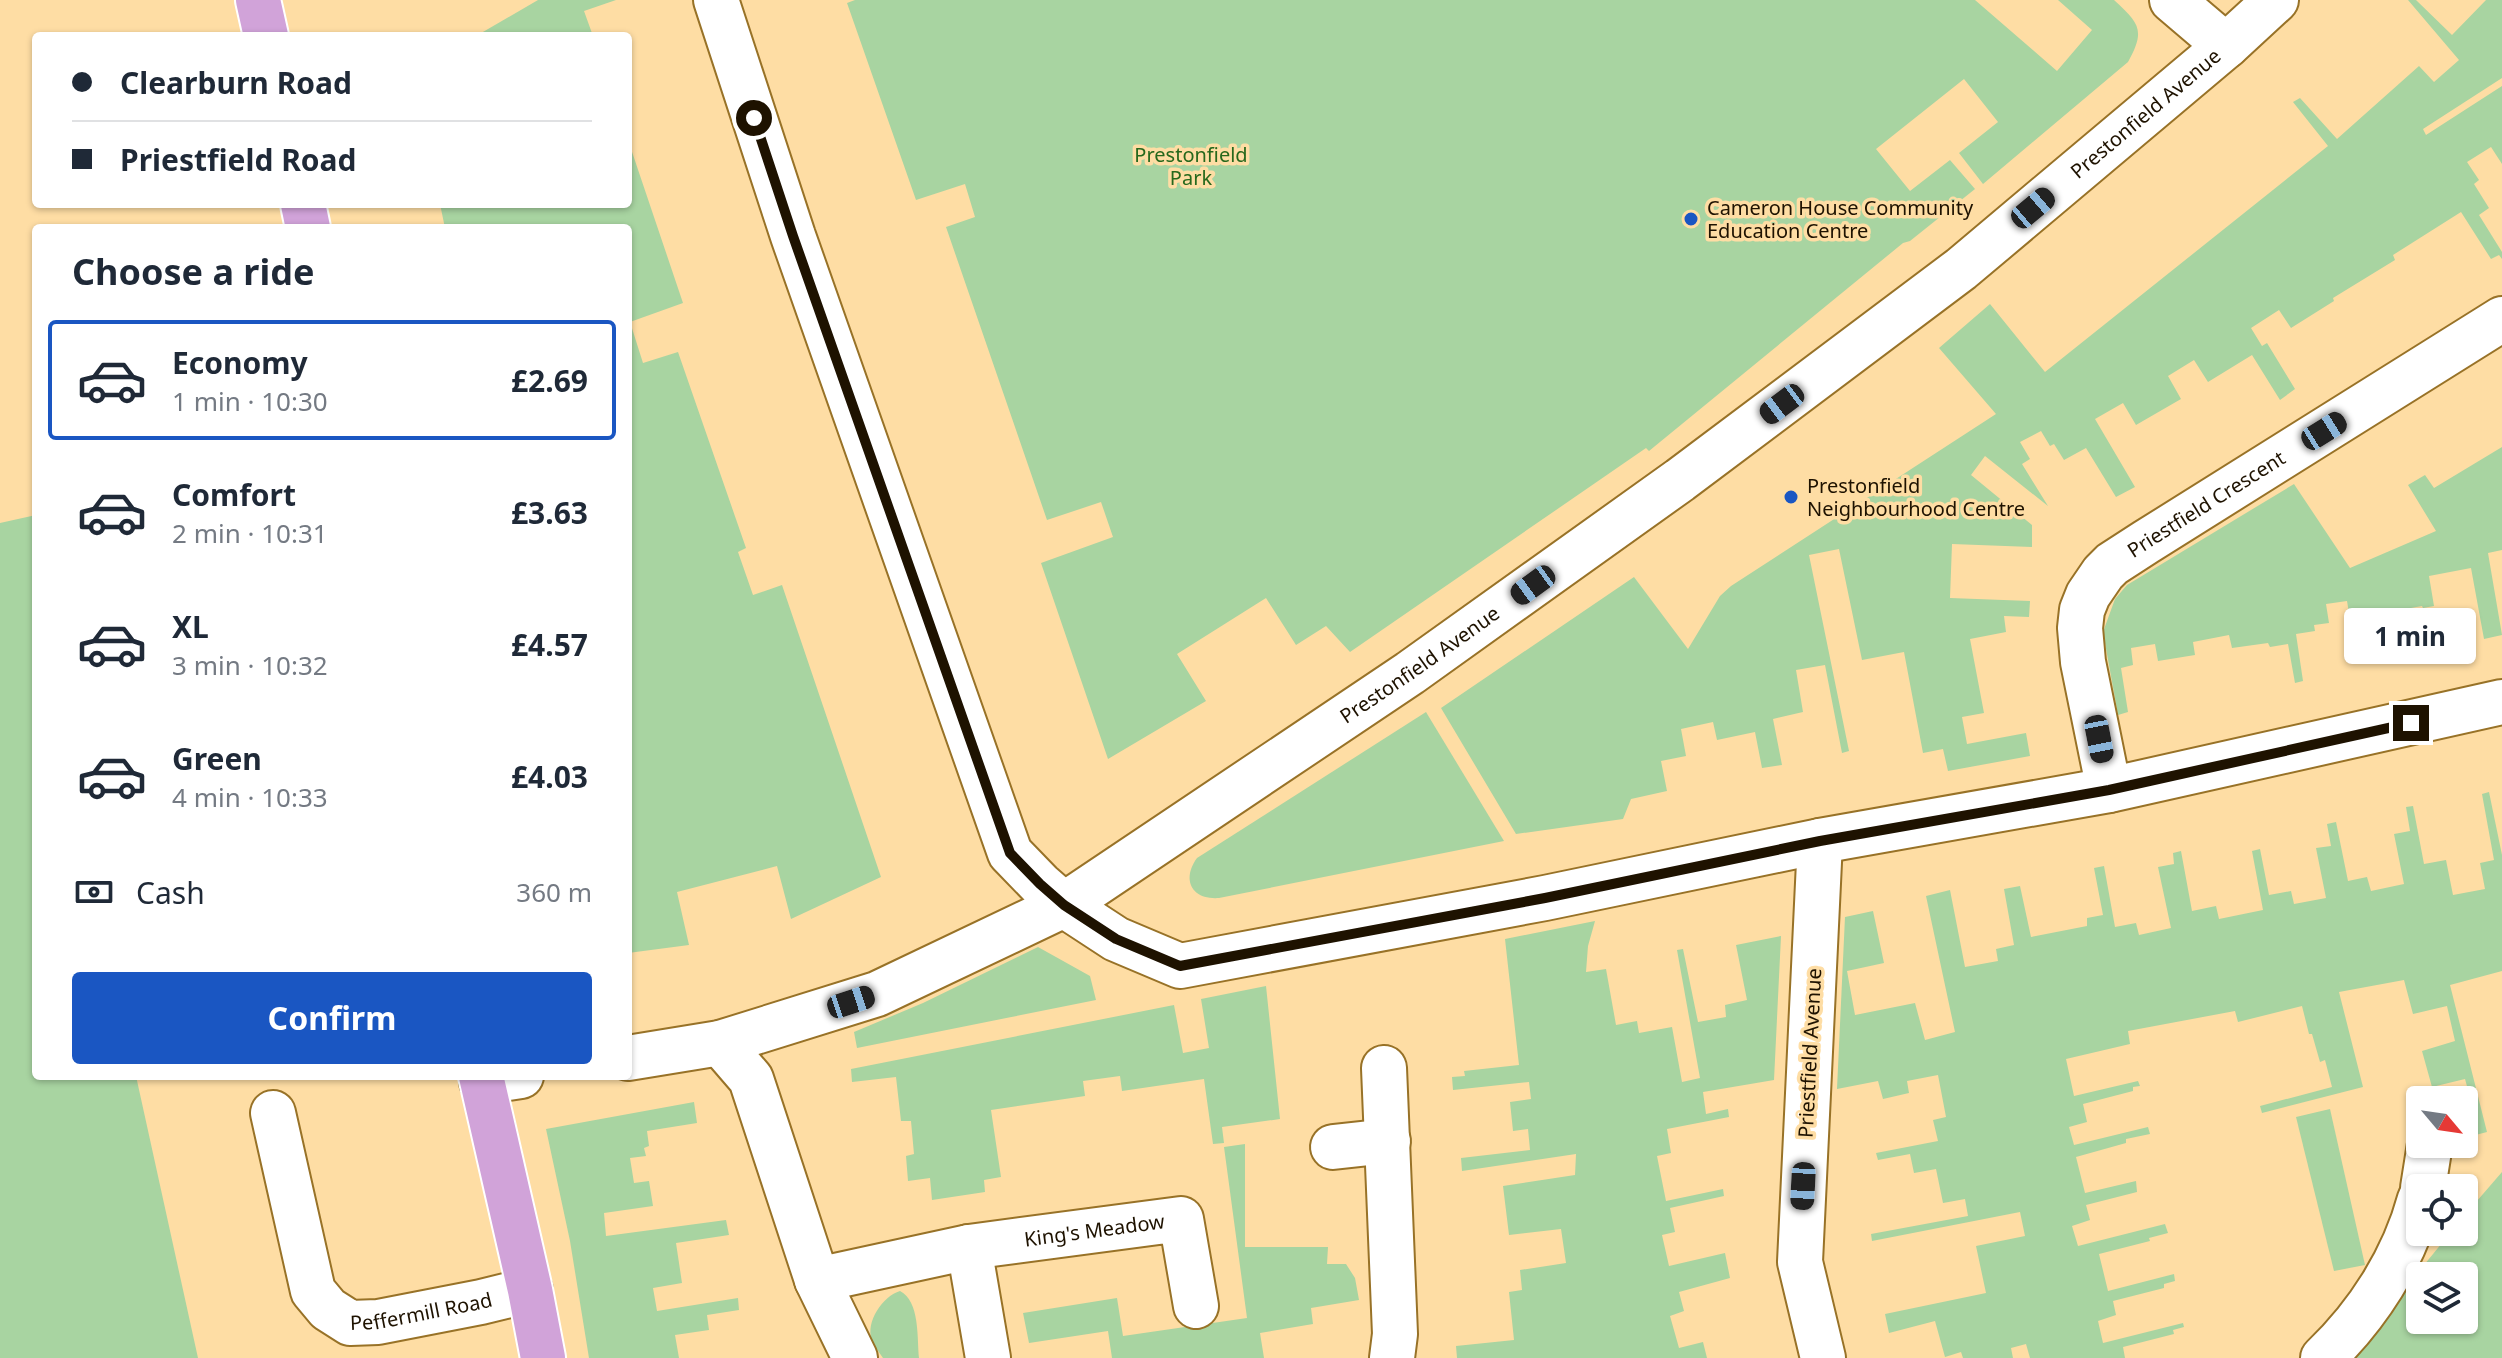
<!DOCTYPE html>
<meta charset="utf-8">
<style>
:root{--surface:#fff;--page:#f6f6f7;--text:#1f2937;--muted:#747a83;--line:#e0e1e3;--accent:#1a56c2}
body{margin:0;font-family:"Noto Sans",sans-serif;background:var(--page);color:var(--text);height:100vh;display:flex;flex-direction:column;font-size:30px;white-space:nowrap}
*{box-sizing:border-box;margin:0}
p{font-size:26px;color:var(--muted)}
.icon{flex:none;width:44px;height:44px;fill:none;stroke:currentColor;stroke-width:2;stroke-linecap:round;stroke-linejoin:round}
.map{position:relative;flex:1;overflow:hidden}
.sheet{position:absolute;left:32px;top:224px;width:600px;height:856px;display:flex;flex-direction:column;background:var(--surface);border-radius:8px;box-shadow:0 2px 6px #0004}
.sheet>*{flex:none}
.top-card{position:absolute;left:32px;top:32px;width:600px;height:176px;border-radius:8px;box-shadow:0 2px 6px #0004;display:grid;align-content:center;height:176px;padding:0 40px;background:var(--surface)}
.needle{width:52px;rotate:119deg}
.tools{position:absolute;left:2406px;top:1086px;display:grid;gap:16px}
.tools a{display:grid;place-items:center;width:72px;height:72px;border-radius:8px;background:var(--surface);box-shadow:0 2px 6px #0004;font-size:40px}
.end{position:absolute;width:36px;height:36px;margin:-18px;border:10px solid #1e1200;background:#fff;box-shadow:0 0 0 4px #fff}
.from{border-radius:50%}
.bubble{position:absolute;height:56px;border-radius:8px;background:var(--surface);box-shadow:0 2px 6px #0004;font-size:26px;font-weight:700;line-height:56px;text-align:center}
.car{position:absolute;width:24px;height:48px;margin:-24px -12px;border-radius:10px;box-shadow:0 0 6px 2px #0007;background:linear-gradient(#222 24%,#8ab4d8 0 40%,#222 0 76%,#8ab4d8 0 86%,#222 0)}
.top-card b{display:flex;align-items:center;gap:28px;height:76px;font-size:30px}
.top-card b+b{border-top:2px solid var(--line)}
.top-card i{width:20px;height:20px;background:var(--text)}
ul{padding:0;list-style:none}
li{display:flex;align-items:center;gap:24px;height:120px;margin:0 16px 12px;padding:0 24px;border:4px solid transparent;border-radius:8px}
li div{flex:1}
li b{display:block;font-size:30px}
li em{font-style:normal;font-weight:700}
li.on{border-color:var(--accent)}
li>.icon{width:72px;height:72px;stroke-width:1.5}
h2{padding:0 40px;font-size:36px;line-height:96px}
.pay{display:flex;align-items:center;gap:20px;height:88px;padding:0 40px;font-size:30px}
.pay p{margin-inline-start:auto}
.primary-button{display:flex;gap:16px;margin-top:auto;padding:16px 40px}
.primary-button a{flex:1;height:92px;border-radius:8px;background:var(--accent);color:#fff;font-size:32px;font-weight:700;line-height:92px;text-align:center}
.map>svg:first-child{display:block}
</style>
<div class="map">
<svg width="2502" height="1358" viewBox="0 0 2502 1358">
<rect width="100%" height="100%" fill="#fedda4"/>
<g fill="#a8d4a1" fill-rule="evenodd">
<polygon points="538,0 616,0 584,11 593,36 476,36"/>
<path d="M855,0H1975L2057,71L2092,30L2058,0H2114C2139,23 2146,30 2128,62L1983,184L1959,153L1998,122L1964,79L1876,149L1910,191L1950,160L1975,189L1910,241L1903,243L1649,451L1646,448L1350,652L1326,626L1296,645L1266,598L1177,654L1206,701L1108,759L1041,563L1113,537L1101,502L1047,520L946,227L975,217L965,184L916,200L847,3Z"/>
<polygon points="2408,0 2416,0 2452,35 2486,0 2502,0 2502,78 2423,129 2426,135 2502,86 2502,164 2491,147 2467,162 2479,180 2474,184 2489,208 2479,215 2502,252 2502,259 2499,255 2491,259 2461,212 2393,255 2395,260 2333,298 2334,301 2291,328 2279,310 2251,328 2262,346 2267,343 2295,389 2280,400 2252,355 2208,382 2194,360 2168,376 2181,399 2136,425 2123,403 2095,419 2135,487 2116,497 2086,448 2064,460 2054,444 2050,446 2041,431 2020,442 2030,459 2022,464 2048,506 1985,456 1971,475 2032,525 2032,547 1952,544 1950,598 2030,601 2029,617 2004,616 2006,632 1970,639 1984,713 1962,717 1967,744 2026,733 2030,756 1948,771 1943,749 1923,753 1904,652 1862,660 1839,549 1809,555 1849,751 1842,753 1825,665 1796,670 1803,712 1773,719 1782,765 1762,768 1755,732 1717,740 1713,722 1681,729 1686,756 1661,761 1667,791 1631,799 1623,819 1516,834 1441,708 1634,577 1688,649 1720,596 1731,586 1996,414 1939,348 1990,304 2045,372 2328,146 2293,102 2300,98 2337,139 2419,66 2434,82 2459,60"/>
<polygon points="628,140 683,303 630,322 643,363 678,352 746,548 738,552 753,595 782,585 881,877 791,919 777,866 677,892 689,945 628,953 628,228 445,228 440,204 628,204"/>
<polygon points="2502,447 2502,550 2488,553 2502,635 2484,639 2471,568 2429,576 2434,606 2423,608 2422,606 2350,619 2347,601 2326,604 2329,623 2314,625 2315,631 2296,634 2303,681 2295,683 2288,644 2270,647 2268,643 2232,648 2229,635 2193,642 2195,655 2158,661 2155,644 2131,648 2133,665 2121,668 2128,712 2118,715 2103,632 2115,599 2127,585 2294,484 2350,568 2436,531 2408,485 2425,475 2434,488"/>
<polygon points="36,515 36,1076 136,1076 198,1358 0,1358 0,523"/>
<path d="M1426,712L1504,841L1219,898C1192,900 1181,880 1197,858Z"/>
<polygon points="2489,792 2502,855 2502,971 2450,985 2487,1132 2464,1138 2464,1118 2475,1115 2465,1079 2432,1087 2422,1051 2455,1041 2447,1006 2413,1014 2404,980 2339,992 2363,1087 2262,1113 2260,1106 2332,1087 2325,1060 2320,1062 2312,1034 2309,1034 2302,1006 2238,1022 2235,1011 2128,1031 2130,1044 2066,1059 2074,1096 2138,1081 2140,1086 2133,1087 2133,1091 2083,1104 2087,1122 2069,1127 2074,1145 2148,1127 2150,1134 2126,1139 2126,1143 2076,1157 2085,1193 2136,1181 2137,1192 2086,1205 2090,1220 2072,1226 2078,1246 2165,1224 2168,1233 2149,1238 2150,1241 2099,1254 2108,1291 2174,1274 2175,1281 2164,1284 2164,1288 2113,1301 2116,1315 2098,1321 2103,1343 2183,1323 2184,1327 2173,1330 2174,1334 2123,1347 2125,1358 2030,1358 2026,1344 2011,1348 2013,1358 1963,1358 1961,1352 1945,1357 1935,1321 1889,1333 1885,1314 1986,1293 1976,1246 2025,1236 2020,1212 1872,1241 1871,1234 1968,1216 1965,1199 1943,1203 1936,1169 1914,1173 1910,1154 1878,1160 1876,1153 1938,1141 1933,1120 1946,1117 1938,1075 1907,1081 1909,1093 1883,1099 1878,1081 1837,1089 1845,917 1873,911 1884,963 1847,971 1855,1015 1915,1003 1925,1040 1955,1032 1926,896 1950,890 1965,967 1998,961 1996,949 2014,945 2004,889 2020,886 2031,937 2087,926 2087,918 2103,915 2094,868 2104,866 2115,927 2136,923 2139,935 2171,928 2158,867 2174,864 2173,853 2181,851 2192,911 2216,906 2219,919 2263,910 2252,851 2260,849 2269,895 2291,891 2294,904 2326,898 2316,848 2331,846 2327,824 2336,822 2348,881 2367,877 2371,891 2404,884 2394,834 2410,831 2406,807 2413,806 2424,864 2446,860 2453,895 2485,889 2480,863 2494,860 2482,794"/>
<polygon points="1595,921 1588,946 1586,972 1606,969 1616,1025 1637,1021 1639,1033 1672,1027 1682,1082 1700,1078 1677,950 1683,949 1698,1022 1726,1017 1725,1005 1747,1000 1736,945 1781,936 1774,1080 1703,1092 1706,1114 1728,1109 1729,1117 1667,1129 1671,1153 1657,1156 1666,1201 1723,1189 1724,1196 1670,1208 1675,1232 1662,1235 1669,1266 1725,1253 1730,1278 1679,1292 1684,1311 1670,1316 1679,1348 1703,1342 1707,1358 1457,1358 1456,1346 1514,1340 1509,1292 1522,1290 1520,1270 1566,1263 1561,1229 1509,1235 1503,1186 1575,1175 1576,1154 1462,1171 1461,1158 1530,1150 1528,1129 1513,1131 1510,1102 1531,1099 1529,1082 1453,1090 1452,1077 1465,1076 1464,1071 1519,1065 1505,939"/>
<polygon points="1038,947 1090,976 1096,1000 857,1048 854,1032 923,1003"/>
<polygon points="1266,986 1280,1119 1222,1127 1224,1143 1213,1144 1204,1079 1122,1091 1120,1076 1083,1081 1085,1096 991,1110 1001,1177 984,1180 985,1192 932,1200 930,1178 908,1181 906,1156 914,1154 911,1121 901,1121 896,1077 852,1082 851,1069 1174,1005 1183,1053 1209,1048 1201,999"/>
<polygon points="694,1102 697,1123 647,1131 649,1146 644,1148 646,1156 630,1158 634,1183 649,1181 653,1206 604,1213 606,1236 726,1220 729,1235 676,1243 682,1283 653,1288 657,1311 738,1298 739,1310 707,1315 709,1330 675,1335 679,1358 589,1358 570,1241 546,1129"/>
<polygon points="2330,1109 2365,1265 2334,1271 2296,1117"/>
<polygon points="1245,1144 1245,1247 1328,1247 1327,1264 1346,1264 1355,1278 1359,1300 1311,1308 1313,1324 1260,1333 1264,1358 1112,1358 1108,1331 1029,1343 1023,1313 1117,1298 1123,1336 1247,1318 1224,1147"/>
<path d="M2502,1172V1358H2348L2451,1232H2464V1216ZM2420,1276H2464V1320H2420Z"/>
<path d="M900,1291C920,1301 917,1338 919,1358H883C879,1352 874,1346 872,1340C865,1322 883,1296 900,1291Z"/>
</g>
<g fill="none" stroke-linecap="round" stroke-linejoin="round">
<defs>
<g id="minor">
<polyline points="716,0 793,236 1010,853 1040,884 1064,905 1116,939 1180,966 1545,898 1820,841 2109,790 2502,702"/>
<polyline points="2172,0 2226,46"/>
<path id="s1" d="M2109,790L2083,662L2080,628L2082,610L2088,595L2103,573L2112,564L2146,542L2502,319"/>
<polyline points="1820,841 1800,1262 1823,1358"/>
<polyline points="720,1043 751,1079 817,1280 855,1358"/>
<path id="s2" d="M628,1058L720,1043L877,994L1064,905L1410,673L1680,480L1961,269L2226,46L2276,0"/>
<polyline points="1384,1068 1395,1334 1392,1358"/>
<polyline points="482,1082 521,1076"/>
<path id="s3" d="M273,1113L313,1291L328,1309L350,1323L378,1322L481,1302L530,1290"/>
<polyline points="1333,1147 1388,1141"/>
<polyline points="2423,1188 2430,1144"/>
<polyline points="969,1247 988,1358"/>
<path id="s4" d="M817,1280L969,1247L1181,1219L1196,1306"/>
<path d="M2323,1358C2368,1315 2404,1259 2420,1199"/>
</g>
<g id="major">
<polyline points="258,0 266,36"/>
<polyline points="303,204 308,228"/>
<polyline points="481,1076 530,1290 543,1358"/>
</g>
</defs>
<use href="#minor" stroke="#987227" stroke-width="48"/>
<use href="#major" stroke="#fff" stroke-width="48"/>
<use href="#minor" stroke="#fff" stroke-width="44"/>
<use href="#major" stroke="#d1a3d9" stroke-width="44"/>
</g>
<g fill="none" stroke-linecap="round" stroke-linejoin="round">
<polyline stroke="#1e1200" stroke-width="10" points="754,118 793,236 1010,853 1040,884 1064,905 1116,939 1180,966 1545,898 1820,841 2109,790 2411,723"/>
</g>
<g fill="#1a56c2" stroke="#fedda4" stroke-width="3">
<circle cx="1691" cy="219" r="8"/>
<circle cx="1791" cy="497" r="8"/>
</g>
<g text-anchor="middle" stroke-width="7" stroke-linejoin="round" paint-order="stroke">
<g font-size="20" fill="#1e1200" stroke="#fedda4">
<text dy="7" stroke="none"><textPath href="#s2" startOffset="1806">Prestonfield Avenue</textPath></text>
<text dy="7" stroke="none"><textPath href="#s1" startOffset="350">Priestfield Crescent</textPath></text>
<text dy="7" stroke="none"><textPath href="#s2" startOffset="894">Prestonfield Avenue</textPath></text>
<text transform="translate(1810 1053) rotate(-87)" y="7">Priestfield Avenue</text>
<text dy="7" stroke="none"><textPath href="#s4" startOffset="282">King's Meadow</textPath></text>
<text dy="7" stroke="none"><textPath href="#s3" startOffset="304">Peffermill Road</textPath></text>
</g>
<g font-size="20" fill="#26681c" stroke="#fedda4">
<text x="1191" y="162">Prestonfield<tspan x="1191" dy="23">Park</tspan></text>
</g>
<g font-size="20" fill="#1e1200" stroke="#fedda4" text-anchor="start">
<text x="1707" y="215">Cameron House Community<tspan x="1707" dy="23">Education Centre</tspan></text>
<text x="1807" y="493">Prestonfield<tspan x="1807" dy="23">Neighbourhood Centre</tspan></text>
</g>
</g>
</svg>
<div class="tools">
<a><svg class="needle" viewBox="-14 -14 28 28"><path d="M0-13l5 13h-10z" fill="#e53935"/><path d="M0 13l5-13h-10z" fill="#747a83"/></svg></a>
<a><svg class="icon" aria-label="locate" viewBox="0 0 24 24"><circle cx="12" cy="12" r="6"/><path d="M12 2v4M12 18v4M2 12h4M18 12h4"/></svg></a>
<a><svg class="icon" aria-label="layers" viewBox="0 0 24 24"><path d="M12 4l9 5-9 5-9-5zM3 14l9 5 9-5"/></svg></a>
</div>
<i class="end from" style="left:754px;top:118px"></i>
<i class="end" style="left:2411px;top:723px"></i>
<div class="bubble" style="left:2344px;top:608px;width:132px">1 min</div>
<i class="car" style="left:2033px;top:208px;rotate:50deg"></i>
<i class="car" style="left:1782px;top:404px;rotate:233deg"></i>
<i class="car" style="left:2324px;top:431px;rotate:58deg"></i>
<i class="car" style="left:1533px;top:585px;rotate:234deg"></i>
<i class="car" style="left:2099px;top:739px;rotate:169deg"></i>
<i class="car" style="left:851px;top:1002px;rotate:72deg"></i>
<i class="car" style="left:1803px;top:1186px;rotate:183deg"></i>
<div class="top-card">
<b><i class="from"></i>Clearburn Road</b>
<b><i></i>Priestfield Road</b>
</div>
<section class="sheet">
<h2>Choose a ride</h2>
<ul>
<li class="on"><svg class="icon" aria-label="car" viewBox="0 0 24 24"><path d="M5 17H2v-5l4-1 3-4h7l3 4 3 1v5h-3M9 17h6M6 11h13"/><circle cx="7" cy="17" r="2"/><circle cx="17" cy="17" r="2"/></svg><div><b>Economy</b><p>1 min · 10:30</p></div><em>£2.69</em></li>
<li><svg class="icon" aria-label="car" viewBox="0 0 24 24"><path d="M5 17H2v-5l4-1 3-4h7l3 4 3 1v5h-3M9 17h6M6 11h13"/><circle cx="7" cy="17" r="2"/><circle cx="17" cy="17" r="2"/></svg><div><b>Comfort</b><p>2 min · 10:31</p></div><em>£3.63</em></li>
<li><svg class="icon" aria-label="car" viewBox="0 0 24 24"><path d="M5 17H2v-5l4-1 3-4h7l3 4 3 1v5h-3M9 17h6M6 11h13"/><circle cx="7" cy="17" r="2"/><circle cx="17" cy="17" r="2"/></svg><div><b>XL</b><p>3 min · 10:32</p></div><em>£4.57</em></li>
<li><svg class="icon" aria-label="car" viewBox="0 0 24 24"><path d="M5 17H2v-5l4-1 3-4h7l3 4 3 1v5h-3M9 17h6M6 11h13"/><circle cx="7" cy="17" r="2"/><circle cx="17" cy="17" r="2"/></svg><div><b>Green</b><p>4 min · 10:33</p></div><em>£4.03</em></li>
</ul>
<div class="pay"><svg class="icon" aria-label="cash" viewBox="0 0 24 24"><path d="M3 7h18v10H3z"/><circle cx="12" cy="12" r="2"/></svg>Cash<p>360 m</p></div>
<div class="primary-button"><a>Confirm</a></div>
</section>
</div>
